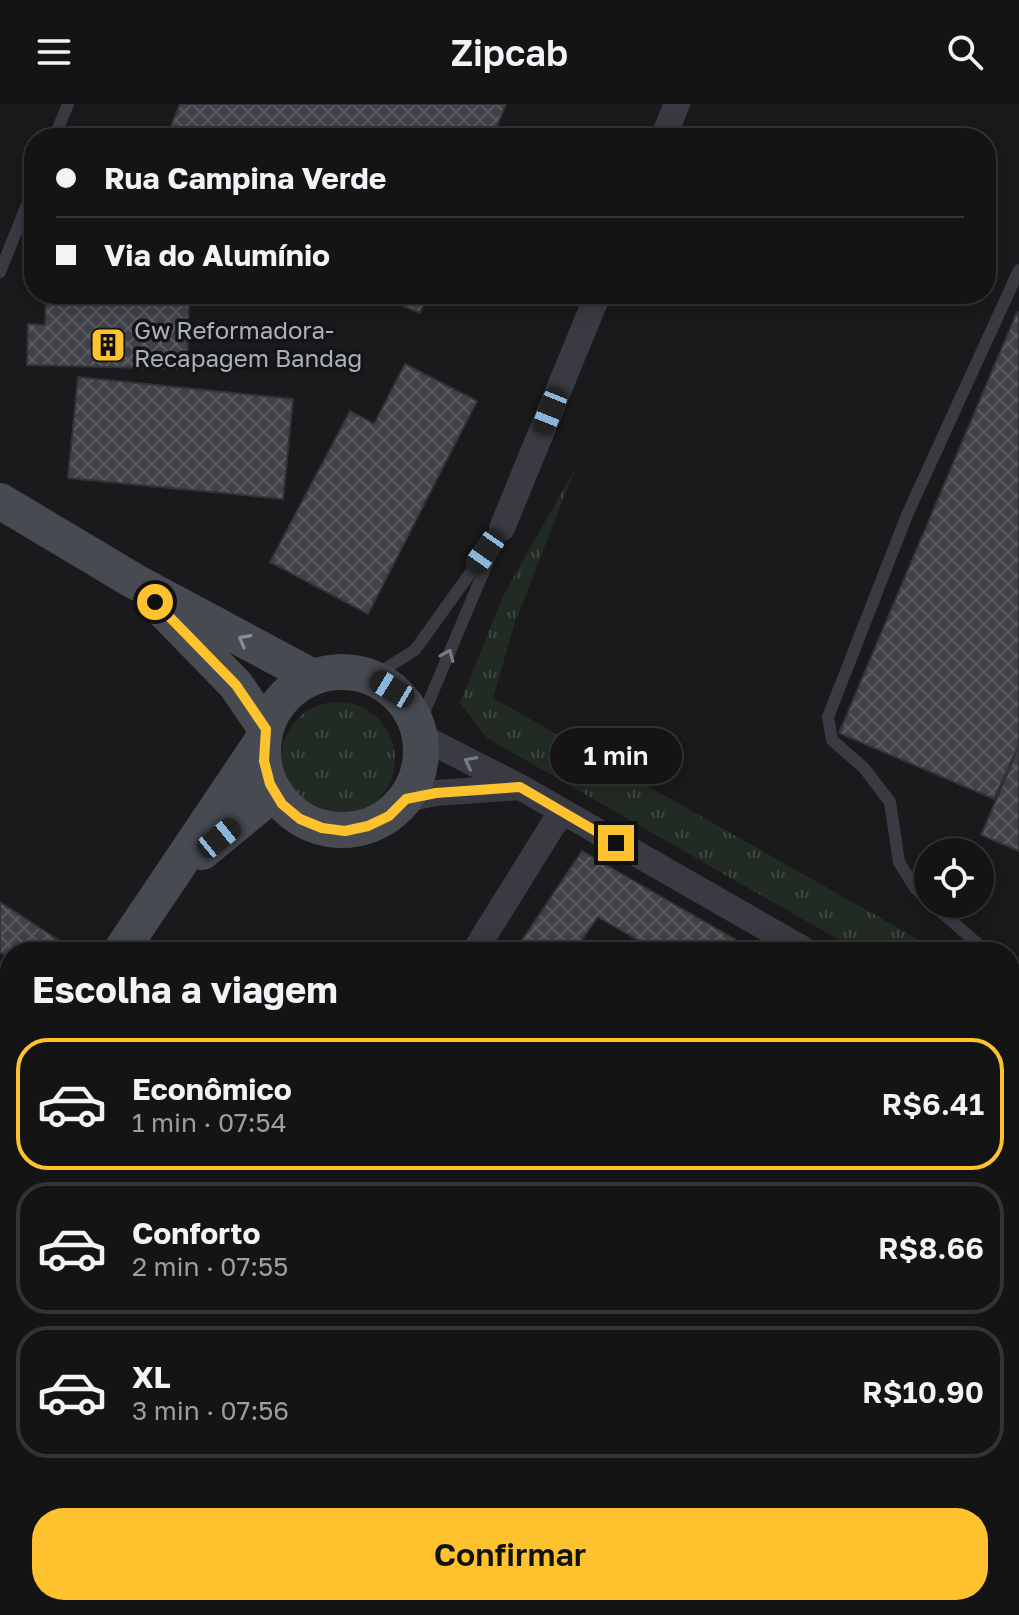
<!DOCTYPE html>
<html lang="pt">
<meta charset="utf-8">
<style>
:root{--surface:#141415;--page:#212122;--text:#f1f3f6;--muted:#9d9ea0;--line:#333334;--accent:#ffc22f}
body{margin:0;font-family:"Golos Text",sans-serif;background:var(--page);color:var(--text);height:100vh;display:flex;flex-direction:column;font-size:30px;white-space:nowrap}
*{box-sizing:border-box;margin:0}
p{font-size:26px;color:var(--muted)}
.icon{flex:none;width:44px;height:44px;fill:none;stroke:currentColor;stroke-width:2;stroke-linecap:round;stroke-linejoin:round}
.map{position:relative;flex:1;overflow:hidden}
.drawer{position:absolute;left:0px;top:838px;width:1020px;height:674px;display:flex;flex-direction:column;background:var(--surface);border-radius:32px 32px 0 0;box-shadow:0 4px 20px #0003,0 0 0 2px var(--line)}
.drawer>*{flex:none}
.hud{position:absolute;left:24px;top:24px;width:972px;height:176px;border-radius:32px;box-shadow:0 4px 20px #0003,0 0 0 2px var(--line);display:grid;align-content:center;height:176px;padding:0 32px;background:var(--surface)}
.tools{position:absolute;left:914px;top:734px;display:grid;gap:16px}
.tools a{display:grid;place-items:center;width:80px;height:80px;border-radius:50%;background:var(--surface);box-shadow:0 4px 20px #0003,0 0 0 2px var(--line);font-size:40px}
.end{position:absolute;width:36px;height:36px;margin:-18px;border:10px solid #ffc22f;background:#111;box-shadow:0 0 0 4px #111}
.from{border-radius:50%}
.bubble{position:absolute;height:56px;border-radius:28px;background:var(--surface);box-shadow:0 4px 20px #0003,0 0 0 2px var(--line);font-size:26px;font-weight:600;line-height:56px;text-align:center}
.car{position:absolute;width:24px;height:48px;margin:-24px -12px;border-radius:10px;box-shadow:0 0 6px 2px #0007;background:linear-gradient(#222 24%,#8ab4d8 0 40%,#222 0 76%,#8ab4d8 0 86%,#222 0)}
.hud b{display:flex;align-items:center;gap:28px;height:76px;font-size:30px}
.hud b+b{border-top:2px solid var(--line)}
.hud i{width:20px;height:20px;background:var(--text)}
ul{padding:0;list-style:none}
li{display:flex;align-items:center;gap:24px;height:132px;margin:0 16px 12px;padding:0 16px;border:4px solid var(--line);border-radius:32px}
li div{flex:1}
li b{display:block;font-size:30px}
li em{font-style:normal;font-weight:600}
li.active{border-color:var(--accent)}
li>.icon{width:72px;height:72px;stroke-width:1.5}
h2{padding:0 32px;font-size:36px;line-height:96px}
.primary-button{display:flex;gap:16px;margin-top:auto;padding:16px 32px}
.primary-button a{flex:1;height:92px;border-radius:32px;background:var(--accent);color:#111;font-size:32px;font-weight:600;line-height:92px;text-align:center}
header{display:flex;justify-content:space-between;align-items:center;height:104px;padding:0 32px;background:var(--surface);font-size:36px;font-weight:600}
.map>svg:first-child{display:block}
</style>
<header><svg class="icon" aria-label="menu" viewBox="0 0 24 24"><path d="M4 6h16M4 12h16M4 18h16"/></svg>Zipcab<svg class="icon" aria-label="search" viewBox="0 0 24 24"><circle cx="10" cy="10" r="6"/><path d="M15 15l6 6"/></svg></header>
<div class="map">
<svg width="1019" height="1511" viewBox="0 0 1019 1511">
<defs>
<pattern id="grass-tufts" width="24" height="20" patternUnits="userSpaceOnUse" patternTransform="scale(2)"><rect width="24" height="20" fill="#212b23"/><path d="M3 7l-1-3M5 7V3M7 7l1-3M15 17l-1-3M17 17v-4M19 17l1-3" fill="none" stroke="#3f4741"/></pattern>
<pattern id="building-cross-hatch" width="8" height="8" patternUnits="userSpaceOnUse" patternTransform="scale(2)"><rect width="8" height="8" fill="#414247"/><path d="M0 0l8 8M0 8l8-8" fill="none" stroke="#5a5b60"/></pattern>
</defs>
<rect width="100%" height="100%" fill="#1a1a1c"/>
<g fill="url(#grass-tufts)">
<polygon points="575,365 514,521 493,594 940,848 860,848 487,634 460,599 504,490"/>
<circle cx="338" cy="655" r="57"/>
<polygon points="1010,888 1019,893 1019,939 1010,934"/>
</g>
<g fill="url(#building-cross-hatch)" stroke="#343338" stroke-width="2">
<polygon points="180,0 506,0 492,34 166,34"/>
<polygon points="46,190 189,191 187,265 27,261 28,220 45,221"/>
<polygon points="373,190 428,190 420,209"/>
<polygon points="1017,208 1019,209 1019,640 994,695 839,629"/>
<polygon points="405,260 477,297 368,510 270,458 350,307 374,320"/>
<polygon points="78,273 293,295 283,395 68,374"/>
<polygon points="1019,643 1019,747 981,731"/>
<polygon points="582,747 757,848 659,848 598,813 573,848 514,848"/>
<polygon points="0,798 77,848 10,848 10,854 0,848"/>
<polygon points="1010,1140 1019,1145 1019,1321 1010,1316"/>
<polygon points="0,1376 10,1382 10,1502 133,1502 127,1511 0,1511"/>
<polygon points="1019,1423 1019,1511 787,1511 793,1502 1010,1502 1010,1434"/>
<polygon points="406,1502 685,1502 698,1511 401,1511"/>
</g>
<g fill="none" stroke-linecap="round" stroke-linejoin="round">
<g stroke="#3a3b42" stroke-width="12">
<polyline points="54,34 68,0"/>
<polyline points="0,168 34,83"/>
<polyline points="372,573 415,546 489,443"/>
<polyline points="418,623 502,424"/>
<polyline points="928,796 915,784 899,758 890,698 864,664 832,636 828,613 907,411 1019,166"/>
<polyline points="932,800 987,848"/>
<polyline points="1010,861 1019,866"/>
<polyline points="0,1354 10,1361"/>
<polyline points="220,1502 233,1511"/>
</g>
<g stroke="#3a3b42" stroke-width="26">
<polyline points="663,34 677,0"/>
<polyline points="502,424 598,190"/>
<polyline points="420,632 520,683 808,848"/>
<polyline points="406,695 436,689 520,683"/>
<polyline points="474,848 561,708"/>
<polyline points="1010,963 1019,968"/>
<polyline points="1010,1346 1019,1352"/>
</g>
<g stroke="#484a52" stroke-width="36">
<polyline points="0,397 134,477 313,573"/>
<polyline points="161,504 236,581 266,625"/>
<circle cx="342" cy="647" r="79"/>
<polyline points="202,748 275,688"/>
<polyline points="120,848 264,634"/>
<polyline points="0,1022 10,1007"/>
<polyline points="731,1502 744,1511"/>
</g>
</g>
<defs><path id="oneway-chevron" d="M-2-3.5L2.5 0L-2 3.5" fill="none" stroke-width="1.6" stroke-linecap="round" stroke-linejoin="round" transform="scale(2)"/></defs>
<use stroke="#888c98" href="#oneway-chevron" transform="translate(244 536) rotate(-152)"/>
<g stroke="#787b86">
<use href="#oneway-chevron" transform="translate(448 551) rotate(-67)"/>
<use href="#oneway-chevron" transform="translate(470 658) rotate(-153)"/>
</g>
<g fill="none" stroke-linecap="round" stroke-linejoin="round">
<polyline stroke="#ffc22f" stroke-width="10" points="155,498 236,581 266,625 264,657 270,680 282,700 300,715 322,724 345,727 368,722 389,712 406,695 436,689 520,683 616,739"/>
</g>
<defs>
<symbol id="building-square" viewBox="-11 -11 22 22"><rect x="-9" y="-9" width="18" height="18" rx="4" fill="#ffc22f" stroke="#151517"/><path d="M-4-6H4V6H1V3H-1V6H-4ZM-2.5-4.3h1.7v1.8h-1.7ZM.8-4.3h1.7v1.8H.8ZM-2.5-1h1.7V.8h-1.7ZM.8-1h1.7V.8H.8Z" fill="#111"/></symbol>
</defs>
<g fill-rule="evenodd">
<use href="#building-square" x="88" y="221" width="40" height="40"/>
</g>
<g text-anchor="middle" stroke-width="7" stroke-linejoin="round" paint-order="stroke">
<g font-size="24" fill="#abb0bd" stroke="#151517" text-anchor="start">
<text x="134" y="235">Gw Reformadora-<tspan x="134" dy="28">Recapagem Bandag</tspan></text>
</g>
</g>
</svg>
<div class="tools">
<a><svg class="icon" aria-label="locate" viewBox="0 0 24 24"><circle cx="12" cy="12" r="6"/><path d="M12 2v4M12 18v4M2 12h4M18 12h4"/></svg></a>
</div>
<i class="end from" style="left:155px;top:498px"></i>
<i class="end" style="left:616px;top:739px"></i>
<div class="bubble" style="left:550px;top:624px;width:132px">1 min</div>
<i class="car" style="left:550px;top:307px;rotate:202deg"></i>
<i class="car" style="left:485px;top:448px;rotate:215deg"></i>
<i class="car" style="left:392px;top:585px;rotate:301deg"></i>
<i class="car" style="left:219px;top:734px;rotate:51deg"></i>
<div class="hud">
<b><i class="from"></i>Rua Campina Verde</b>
<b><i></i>Via do Alumínio</b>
</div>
<section class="drawer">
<h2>Escolha a viagem</h2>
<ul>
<li class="active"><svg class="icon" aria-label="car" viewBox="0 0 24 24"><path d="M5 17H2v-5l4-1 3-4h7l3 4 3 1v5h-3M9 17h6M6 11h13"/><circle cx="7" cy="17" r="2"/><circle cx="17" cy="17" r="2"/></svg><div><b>Econômico</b><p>1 min · 07:54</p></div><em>R$6.41</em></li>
<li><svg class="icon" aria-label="car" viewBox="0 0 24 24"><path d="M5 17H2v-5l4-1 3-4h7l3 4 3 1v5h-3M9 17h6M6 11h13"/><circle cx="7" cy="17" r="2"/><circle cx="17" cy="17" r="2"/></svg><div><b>Conforto</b><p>2 min · 07:55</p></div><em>R$8.66</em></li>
<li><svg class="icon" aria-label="car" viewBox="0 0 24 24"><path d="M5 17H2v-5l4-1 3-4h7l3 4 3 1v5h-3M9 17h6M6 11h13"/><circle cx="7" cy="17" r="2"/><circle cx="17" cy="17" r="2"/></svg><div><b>XL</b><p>3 min · 07:56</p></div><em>R$10.90</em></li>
</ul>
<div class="primary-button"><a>Confirmar</a></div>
</section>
</div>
